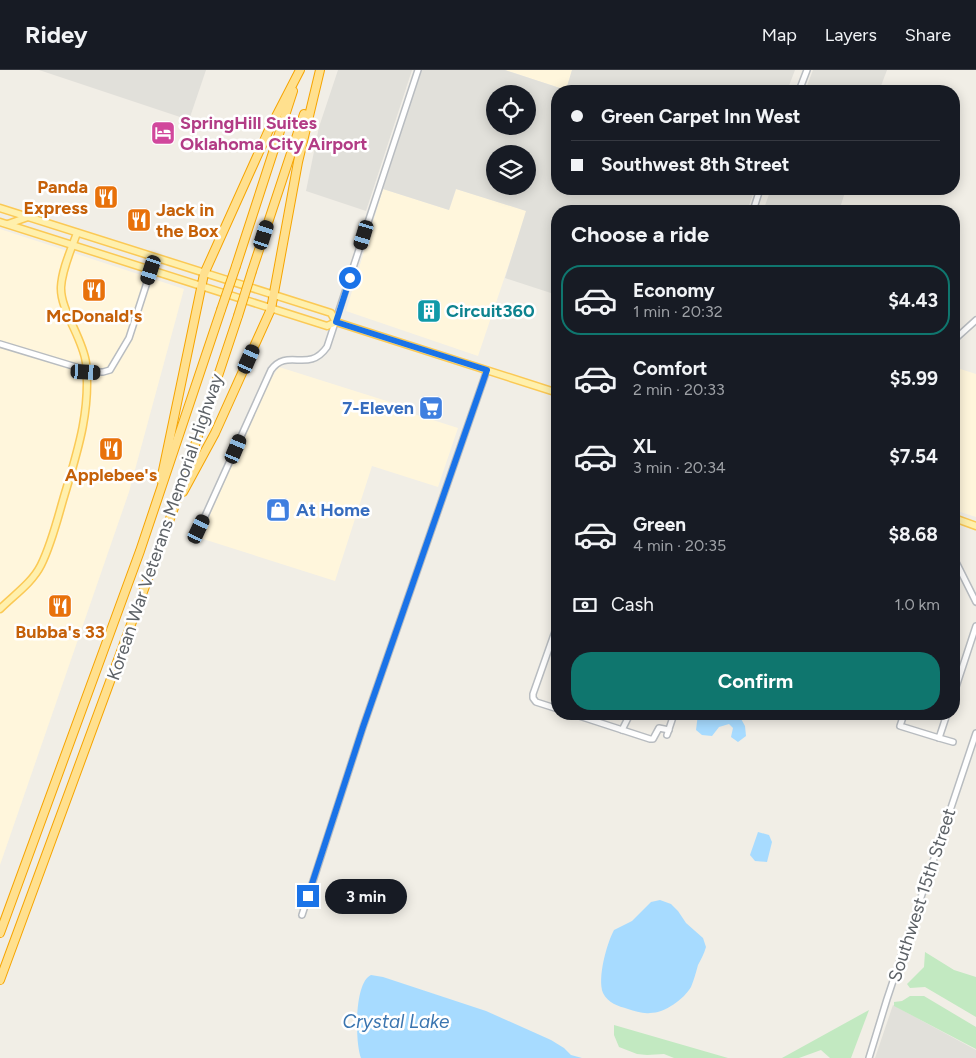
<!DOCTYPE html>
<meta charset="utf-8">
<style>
:root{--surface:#171b24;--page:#20242c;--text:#f1f3f6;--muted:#9ea1a6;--line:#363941;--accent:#0f766e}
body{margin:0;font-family:Figtree,sans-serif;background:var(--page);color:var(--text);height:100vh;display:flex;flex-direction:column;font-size:19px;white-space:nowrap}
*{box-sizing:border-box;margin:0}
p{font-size:16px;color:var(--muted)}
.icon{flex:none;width:28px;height:28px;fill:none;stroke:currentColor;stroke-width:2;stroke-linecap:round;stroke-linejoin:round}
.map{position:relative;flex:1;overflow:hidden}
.details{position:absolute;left:551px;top:135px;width:409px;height:515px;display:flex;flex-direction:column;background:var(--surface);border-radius:20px;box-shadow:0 2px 12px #0003}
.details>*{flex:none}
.guide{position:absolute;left:551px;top:15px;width:409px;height:110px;border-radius:20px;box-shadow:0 2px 12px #0003;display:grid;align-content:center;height:110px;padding:0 20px;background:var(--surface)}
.tools{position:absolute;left:486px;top:15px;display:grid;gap:10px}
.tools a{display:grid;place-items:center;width:50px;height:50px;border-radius:50%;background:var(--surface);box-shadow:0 2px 12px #0003;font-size:25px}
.end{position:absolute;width:22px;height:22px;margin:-11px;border:6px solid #1a73e8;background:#fff;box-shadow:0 0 0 2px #fff}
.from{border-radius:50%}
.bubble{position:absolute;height:35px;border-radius:18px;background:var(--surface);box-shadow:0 2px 12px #0003;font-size:16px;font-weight:700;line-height:35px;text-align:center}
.car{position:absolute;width:15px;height:30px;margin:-15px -8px;border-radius:6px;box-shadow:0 0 4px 1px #0007;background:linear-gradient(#222 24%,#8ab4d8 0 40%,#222 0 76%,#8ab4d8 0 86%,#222 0)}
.guide b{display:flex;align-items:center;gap:18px;height:48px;font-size:19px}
.guide b+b{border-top:1px solid var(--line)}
.guide i{width:12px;height:12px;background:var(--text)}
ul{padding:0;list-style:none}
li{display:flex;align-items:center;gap:15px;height:70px;margin:0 10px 8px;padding:0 10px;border:2px solid transparent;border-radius:20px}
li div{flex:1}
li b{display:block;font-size:19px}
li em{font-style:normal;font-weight:700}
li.active{border-color:var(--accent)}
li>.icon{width:45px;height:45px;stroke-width:1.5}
h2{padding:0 20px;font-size:22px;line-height:60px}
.pay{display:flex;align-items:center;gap:12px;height:55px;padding:0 20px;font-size:19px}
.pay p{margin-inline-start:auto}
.cta{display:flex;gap:10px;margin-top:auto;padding:10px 20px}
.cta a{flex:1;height:58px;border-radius:20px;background:var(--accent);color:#fff;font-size:20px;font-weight:700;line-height:58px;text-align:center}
header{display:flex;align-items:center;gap:30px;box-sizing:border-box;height:70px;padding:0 25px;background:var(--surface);border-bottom:1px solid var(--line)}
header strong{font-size:24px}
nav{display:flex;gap:28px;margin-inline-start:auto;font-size:18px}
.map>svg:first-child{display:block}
</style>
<header>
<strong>Ridey</strong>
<nav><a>Map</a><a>Layers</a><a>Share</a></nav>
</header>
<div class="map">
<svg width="976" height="988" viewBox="0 0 976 988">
<rect width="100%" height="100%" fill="#f1eee6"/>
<g fill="#fff6dc">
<polygon points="505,0 572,0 566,20"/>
<polygon points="383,119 449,140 456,119 527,141 478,286 346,241"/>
<polygon points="0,159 184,219 129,422 0,795"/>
<polygon points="279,297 393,333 392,337 458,358 438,417 372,396 335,511 200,468 268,313"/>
<polygon points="954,297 976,304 976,447 954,440"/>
</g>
<g fill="#e1e0da" fill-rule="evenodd">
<polygon points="39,0 206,0 189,50"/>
<polygon points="338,0 412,0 366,141 306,121 319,57"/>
<path d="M421,0H505L566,20L572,0H795L787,21H558V119H755L747,141H558L557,225L505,208L526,141L456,119L449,140L383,119ZM495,24H528V56H495ZM495,84H528V116H495Z"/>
<polygon points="813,0 887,0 879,21 805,21"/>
<polygon points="771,119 846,119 839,141 763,141"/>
<polygon points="893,935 976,980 976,988 875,988"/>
</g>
<g fill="#c2e9c1">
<polygon points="925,882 954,900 976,907 976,947 925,917 910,918 907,914 924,897"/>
<polygon points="910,926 924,926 976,957 976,979 894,936 894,932 902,931"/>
<polygon points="869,940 851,988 830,988 821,980 799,988 782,988"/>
<polygon points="614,955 728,988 674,988 664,984 647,985 637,984 619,977 614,965"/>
</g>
<g fill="#a7dbff">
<polygon points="698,644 743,644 740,647 745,656 746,666 738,672 731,667 733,658 729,654 719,657 712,666 702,665 696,660"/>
<polygon points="758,762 769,765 772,772 767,792 755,791 750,785"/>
<path d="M660,830L671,834L678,841L686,853L703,868L706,877C704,884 701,889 698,895C696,902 694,910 691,917C684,929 665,943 650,943C643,944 635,941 628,939C618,936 608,933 603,923C597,908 607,873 614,860L632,851L651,832Z"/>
<path d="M371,905L383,907L486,941L551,970L564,978L571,985L582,988H361C355,973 354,912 371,905Z"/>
</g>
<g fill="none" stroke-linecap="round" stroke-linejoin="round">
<defs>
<g id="minor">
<polyline points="799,21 807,0"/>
<polyline points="753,141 760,119"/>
<polyline points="954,270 976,250"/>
<polyline points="0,274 86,300"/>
<polyline points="86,302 103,302 110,300 129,268 151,200"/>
<path d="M196,466L271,300C288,277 308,304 327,277L418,0"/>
<polyline points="954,488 976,532"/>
<polyline points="558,553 533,624 533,628 536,632 558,639"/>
<polyline points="954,623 976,556"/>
<polyline points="573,644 650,669 653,669 659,658 669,660"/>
<polyline points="904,644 900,656 939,668 947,644"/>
<polyline points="622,660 630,644"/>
<polyline points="667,665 674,644"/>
<polyline points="939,668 953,672"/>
<polyline points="302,845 363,657 487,300"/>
<polyline points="869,988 887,929 976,663"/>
</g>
<g id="major">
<polyline points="0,138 331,243 336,252"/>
<polyline points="0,152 327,256 336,252 558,323"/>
<polyline points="8,154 28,147"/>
<polyline points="954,448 976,456"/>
<path d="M0,539C14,525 32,513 41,495C51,475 57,451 63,430C77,383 91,342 86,293C83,268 60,240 61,217C62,199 71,180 77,163"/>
</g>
<g id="highway">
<polyline points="236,196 293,21"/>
<polyline points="252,201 304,44"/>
<polyline points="161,410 204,204 268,62 300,0"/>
<polyline points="183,422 215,363 271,239 298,92 320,0"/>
<polyline points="0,863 140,481 221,240"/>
<polyline points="0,910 175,435 238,246"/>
</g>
</defs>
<use href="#minor" stroke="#b8bcc0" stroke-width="8"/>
<use href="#major" stroke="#fbc955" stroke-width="9"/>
<use href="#highway" stroke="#f6a400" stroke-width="10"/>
<use href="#minor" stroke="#fff" stroke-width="5"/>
<use href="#major" stroke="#fff0ac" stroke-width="6"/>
<use href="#highway" stroke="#ffe08e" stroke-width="8"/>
<defs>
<g id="highway-bridge">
<polyline points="221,240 236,196"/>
<polyline points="238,246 252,201"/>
</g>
</defs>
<use href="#highway-bridge" stroke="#f6a400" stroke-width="10" stroke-linecap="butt"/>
<use href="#highway-bridge" stroke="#ffe08e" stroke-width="8"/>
</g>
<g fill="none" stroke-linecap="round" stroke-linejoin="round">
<polyline stroke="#1a73e8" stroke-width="6" points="308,826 363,657 487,300 336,252 350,208"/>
</g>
<defs>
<symbol id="hotel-square" viewBox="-11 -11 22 22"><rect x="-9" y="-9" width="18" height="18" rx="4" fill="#d1479c" stroke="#fff"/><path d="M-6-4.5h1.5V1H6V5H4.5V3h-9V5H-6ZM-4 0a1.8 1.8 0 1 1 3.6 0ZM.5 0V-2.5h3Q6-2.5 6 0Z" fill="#fff"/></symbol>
<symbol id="restaurant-square" viewBox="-11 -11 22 22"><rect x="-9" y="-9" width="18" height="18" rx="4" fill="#e8710a" stroke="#fff"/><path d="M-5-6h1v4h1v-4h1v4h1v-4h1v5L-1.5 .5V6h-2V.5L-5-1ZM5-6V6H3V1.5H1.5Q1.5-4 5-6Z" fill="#fff"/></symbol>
<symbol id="building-square" viewBox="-11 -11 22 22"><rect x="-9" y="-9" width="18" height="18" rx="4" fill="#0f9aa8" stroke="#fff"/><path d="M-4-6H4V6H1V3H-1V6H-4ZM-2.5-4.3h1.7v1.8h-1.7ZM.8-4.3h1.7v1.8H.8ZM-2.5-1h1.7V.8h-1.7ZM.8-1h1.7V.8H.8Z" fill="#fff"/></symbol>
<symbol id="supermarket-square" viewBox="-11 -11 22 22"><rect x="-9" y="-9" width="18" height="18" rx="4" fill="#3f7fe0" stroke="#fff"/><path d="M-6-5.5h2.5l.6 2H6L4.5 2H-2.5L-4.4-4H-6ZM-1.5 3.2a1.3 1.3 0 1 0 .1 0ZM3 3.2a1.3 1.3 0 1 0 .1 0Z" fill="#fff"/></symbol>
<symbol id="shop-square" viewBox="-11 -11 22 22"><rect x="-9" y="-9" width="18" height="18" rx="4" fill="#3f7fe0" stroke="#fff"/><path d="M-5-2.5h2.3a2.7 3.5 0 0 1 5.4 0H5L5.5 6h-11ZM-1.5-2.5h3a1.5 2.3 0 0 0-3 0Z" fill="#fff"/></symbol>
</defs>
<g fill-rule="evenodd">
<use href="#hotel-square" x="149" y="49" width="28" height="28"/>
<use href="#restaurant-square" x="92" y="113" width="28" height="28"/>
<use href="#restaurant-square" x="125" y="136" width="28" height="28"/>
<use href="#restaurant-square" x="80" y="206" width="28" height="28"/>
<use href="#building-square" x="415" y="227" width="28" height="28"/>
<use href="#supermarket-square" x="417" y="324" width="28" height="28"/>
<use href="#restaurant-square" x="97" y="365" width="28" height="28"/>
<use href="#shop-square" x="264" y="426" width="28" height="28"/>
<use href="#restaurant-square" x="46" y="522" width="28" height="28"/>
</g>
<g text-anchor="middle" stroke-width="5" stroke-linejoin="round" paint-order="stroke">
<g font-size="18" font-weight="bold" fill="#b23c85" stroke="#fff" text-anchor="start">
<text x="180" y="59">SpringHill Suites<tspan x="180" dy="21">Oklahoma City Airport</tspan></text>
</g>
<g font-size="18" font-weight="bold" fill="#c56008" stroke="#fff">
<text x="88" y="123" text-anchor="end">Panda<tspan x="88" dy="21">Express</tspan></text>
<text x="156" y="146" text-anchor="start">Jack in<tspan x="156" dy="21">the Box</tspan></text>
<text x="94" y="252">McDonald's</text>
<text x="111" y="411">Applebee's</text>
<text x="60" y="568">Bubba's 33</text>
</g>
<g font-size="18" font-weight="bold" fill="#0d838f" stroke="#fff" text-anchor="start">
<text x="446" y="247">Circuit360</text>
</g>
<g font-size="18" font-weight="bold" fill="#366cbe" stroke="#fff" text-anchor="end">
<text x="414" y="344">7-Eleven</text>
<text x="296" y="446" text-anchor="start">At Home</text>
</g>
<g font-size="18" fill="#5d6267" stroke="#fff">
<text transform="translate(165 457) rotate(-71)" y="6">Korean War Veterans Memorial Highway</text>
<text transform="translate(922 825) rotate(-72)" y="6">Southwest 15th Street</text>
</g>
<g font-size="19" font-style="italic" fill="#3a75b0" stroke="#fff">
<text x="396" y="958">Crystal Lake</text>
</g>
</g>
</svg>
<div class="tools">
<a><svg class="icon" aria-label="locate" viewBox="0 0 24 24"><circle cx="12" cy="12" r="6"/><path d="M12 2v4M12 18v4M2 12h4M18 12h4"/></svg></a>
<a><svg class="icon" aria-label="layers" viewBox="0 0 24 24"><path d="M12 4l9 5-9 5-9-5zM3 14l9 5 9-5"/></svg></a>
</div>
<i class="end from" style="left:350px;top:208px"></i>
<i class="end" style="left:308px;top:826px"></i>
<div class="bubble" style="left:325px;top:809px;width:82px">3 min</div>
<i class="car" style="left:264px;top:165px;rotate:18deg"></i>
<i class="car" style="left:364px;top:165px;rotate:197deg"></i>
<i class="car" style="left:151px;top:200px;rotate:198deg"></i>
<i class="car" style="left:249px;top:289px;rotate:24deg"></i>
<i class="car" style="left:86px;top:302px;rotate:93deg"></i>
<i class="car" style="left:236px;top:379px;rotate:23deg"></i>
<i class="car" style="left:199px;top:459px;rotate:25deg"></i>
<div class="guide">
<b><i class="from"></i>Green Carpet Inn West</b>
<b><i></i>Southwest 8th Street</b>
</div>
<section class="details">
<h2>Choose a ride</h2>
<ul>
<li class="active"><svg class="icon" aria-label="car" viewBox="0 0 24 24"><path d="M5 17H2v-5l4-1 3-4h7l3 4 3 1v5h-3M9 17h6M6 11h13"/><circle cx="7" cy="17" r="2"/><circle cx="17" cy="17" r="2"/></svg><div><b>Economy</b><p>1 min · 20:32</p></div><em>$4.43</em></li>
<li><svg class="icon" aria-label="car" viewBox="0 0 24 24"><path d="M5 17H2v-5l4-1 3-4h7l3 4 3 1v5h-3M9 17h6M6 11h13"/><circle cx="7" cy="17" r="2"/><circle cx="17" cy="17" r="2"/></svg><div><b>Comfort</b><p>2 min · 20:33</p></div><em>$5.99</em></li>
<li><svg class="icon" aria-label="car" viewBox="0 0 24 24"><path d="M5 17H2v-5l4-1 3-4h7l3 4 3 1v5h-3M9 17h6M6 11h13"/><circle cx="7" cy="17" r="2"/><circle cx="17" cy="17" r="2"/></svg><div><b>XL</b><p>3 min · 20:34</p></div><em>$7.54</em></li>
<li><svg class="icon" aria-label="car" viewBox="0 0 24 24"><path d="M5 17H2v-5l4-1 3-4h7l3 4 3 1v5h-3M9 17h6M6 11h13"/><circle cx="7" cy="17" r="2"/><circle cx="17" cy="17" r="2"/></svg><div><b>Green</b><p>4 min · 20:35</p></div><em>$8.68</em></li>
</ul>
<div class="pay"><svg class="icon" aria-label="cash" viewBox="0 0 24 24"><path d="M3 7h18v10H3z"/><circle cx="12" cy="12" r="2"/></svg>Cash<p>1.0 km</p></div>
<div class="cta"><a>Confirm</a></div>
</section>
</div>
